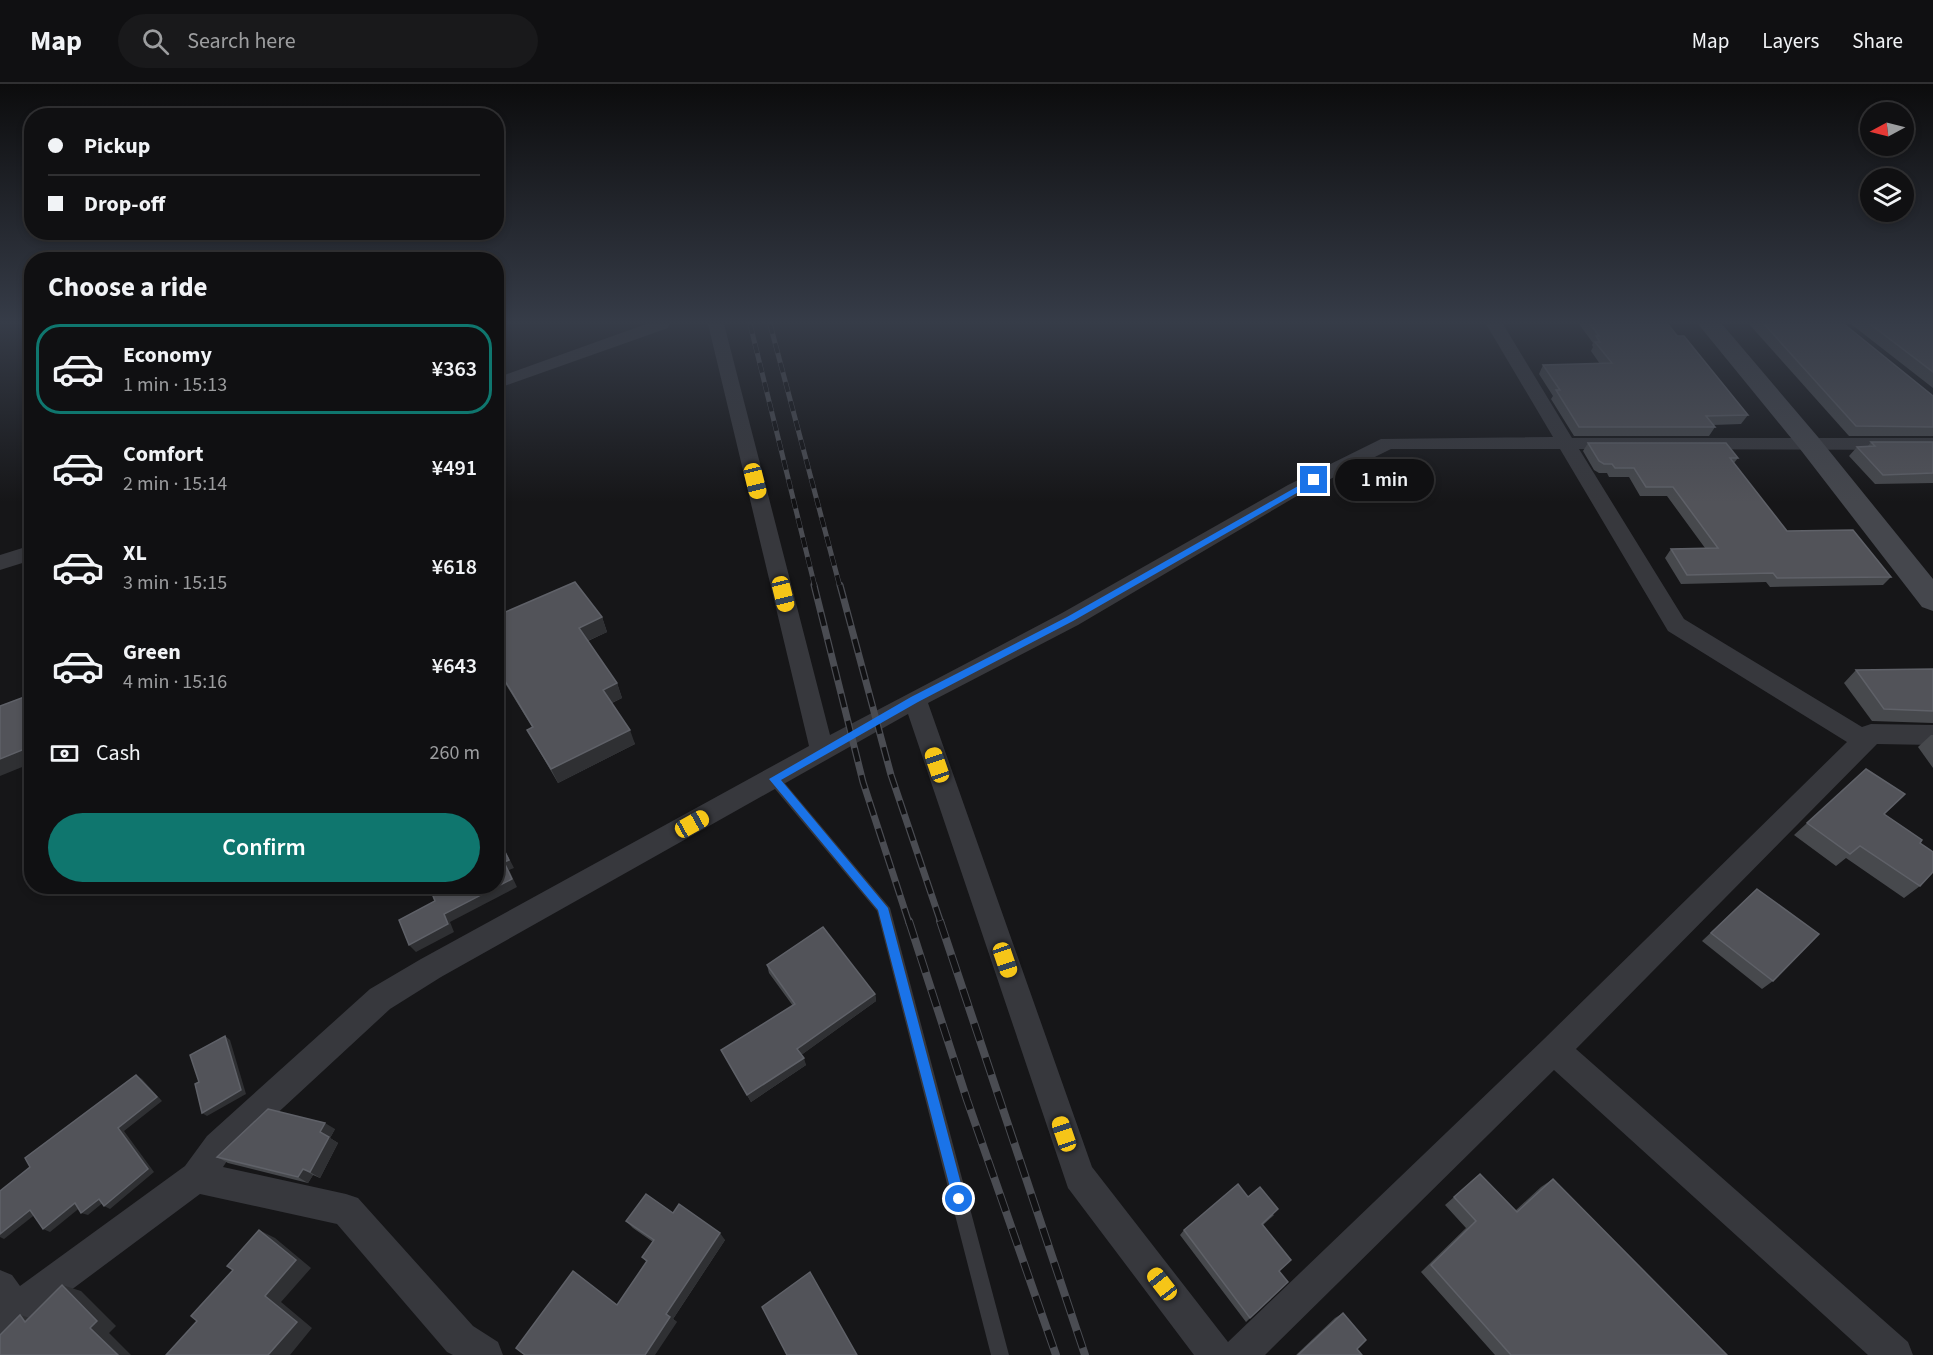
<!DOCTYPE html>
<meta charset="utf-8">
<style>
:root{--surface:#101012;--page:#19191b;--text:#f1f3f6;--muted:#9c9d9f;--line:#303032;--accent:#0f766e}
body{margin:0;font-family:"Source Sans 3",sans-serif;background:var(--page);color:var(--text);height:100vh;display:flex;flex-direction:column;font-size:22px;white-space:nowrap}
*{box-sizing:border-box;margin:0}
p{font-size:20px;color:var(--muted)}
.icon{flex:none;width:33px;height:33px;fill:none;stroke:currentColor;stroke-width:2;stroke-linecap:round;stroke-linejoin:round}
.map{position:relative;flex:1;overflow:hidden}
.panel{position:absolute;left:24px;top:168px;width:480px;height:642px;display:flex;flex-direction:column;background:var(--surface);border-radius:24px;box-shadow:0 3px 9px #0003,0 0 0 2px var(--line)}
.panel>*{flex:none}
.top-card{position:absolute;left:24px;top:24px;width:480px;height:132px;border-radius:24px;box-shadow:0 3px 9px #0003,0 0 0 2px var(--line);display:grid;align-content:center;height:132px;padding:0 24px;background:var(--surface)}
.needle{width:39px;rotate:263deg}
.controls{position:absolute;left:1860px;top:18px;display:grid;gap:12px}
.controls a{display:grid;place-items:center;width:54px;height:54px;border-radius:50%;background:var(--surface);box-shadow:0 3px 9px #0003,0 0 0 2px var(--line);font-size:30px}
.end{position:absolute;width:27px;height:27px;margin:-14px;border:8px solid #1a73e8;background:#fff;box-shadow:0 0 0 3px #fff}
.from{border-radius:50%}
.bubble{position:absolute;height:42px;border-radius:21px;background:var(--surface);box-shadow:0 3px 9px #0003,0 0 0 2px var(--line);font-size:20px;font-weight:600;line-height:42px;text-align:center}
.car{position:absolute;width:18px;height:36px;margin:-18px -9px;border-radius:8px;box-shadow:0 0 4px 2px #0007;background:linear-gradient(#f5c518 24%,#345 0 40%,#f5c518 0 76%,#345 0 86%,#f5c518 0)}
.top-card b{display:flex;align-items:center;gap:21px;height:57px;font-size:22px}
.top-card b+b{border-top:2px solid var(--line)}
.top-card i{width:15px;height:15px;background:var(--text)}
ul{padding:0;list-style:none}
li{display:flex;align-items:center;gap:18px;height:90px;margin:0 12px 9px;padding:0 12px;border:3px solid transparent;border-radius:24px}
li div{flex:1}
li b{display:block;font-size:22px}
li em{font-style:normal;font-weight:600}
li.current{border-color:var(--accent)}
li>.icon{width:54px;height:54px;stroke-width:1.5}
h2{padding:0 24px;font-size:27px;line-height:72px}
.pay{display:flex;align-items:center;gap:15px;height:66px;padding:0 24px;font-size:22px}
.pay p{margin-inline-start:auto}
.button{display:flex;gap:12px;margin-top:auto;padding:12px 24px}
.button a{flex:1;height:69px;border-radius:36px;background:var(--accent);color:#fff;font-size:24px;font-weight:600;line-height:69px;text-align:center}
header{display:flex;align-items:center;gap:36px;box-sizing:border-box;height:84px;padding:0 30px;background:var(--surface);border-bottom:2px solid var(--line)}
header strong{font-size:28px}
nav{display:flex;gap:33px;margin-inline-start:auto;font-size:21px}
.search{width:420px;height:54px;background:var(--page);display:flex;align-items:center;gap:15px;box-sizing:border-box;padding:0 21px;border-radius:33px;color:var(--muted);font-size:22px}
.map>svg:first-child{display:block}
</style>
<header>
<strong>Map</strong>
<div class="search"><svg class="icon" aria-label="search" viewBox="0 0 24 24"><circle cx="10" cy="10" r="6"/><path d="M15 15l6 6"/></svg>Search here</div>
<nav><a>Map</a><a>Layers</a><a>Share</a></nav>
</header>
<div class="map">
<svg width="1933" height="1271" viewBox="0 0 1933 1271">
<rect width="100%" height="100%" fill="#161618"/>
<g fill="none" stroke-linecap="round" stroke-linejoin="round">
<polygon fill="#37383d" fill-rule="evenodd" points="774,690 778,691 890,824 1009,1271 991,1271 877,827 770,699 768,695 770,691"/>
<g fill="#37383d" fill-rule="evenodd">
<polygon points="646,240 670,240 668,244 496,305 496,294"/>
<path d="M708,240H724L830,651L1062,529L1288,401L1381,355L1553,353L1486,240H1503L1572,354H1933V366L1579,365L1684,535L1862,643L1871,640L1933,641V661L1877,660L1576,965L1908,1258L1913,1271H1868L1554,986L1265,1271H1194L1068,1104L908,630L441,893L390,925L229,1074L223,1083L346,1110L358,1114L473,1242L498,1258L503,1271H453L447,1268L337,1140L200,1110L12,1250L0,1256V1186L12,1191L20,1202L185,1082L207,1052L370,905L421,875L809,662ZM1391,365H1560L1668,547L1847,658L1543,956L1228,1258L1092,1083L928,619L1078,541L1302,409Z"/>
<polygon points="32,461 32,476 0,486 0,471"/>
</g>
<polygon fill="#45474d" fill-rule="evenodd" points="1698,240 1722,240 1818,353 1933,495 1933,527 1922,523 1800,365"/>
<defs>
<g id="rail-far2">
<polyline points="750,240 815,503"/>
<polyline points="770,240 840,503"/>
</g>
<g id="rail-far1">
<polyline points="814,501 863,698 909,839"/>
<polyline points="840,501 891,691 941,839"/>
</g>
<g id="rail">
<polyline points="909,837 967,1016 1056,1271"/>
<polyline points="940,837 1085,1271"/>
</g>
</defs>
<use href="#rail-far2" stroke="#4a4c52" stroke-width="5"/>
<use href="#rail-far1" stroke="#4a4c52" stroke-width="7"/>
<use href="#rail" stroke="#4a4c52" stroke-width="8"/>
<use href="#rail-far2" stroke="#111113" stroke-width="4" stroke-dasharray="10" stroke-linecap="butt"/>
<use href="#rail-far1" stroke="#111113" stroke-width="4.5" stroke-dasharray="14" stroke-linecap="butt"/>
<use href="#rail" stroke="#111113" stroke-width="6" stroke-dasharray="18" stroke-linecap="butt"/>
</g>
<g fill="#47494d">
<polygon points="1579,240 1668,240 1748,331 1741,340 1713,341 1715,343 1709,352 1574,352 1551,315 1553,312 1539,290 1543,281 1600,280 1591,267 1593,263 1592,261 1593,259"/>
<polygon points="1749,240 1844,240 1933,312 1933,352 1849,352"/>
<polygon points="1851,240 1933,240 1933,304"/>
<polygon points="1871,358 1933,358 1933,399 1875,400 1849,372 1857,363 1868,362"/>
<polygon points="1588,359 1738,374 1734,379 1787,447 1891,493 1883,501 1770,503 1766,498 1681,500 1665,474 1671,465 1705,464 1667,412 1640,412 1629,393 1609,393 1607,389 1599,389 1594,386 1583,367"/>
<polygon points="496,532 602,533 607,548 588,557 617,599 622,614 612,619 635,660 558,699 527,646 532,643 503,596 496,599"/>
<polygon points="1933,585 1933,639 1872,637 1844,599 1856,586"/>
<polygon points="1931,651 1933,651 1933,684 1918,663"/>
<polygon points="1866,685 1884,730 1920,759 1920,802 1904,814 1846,774 1836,782 1794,751"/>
<polygon points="1757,805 1773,897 1762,905 1702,857"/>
<polygon points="767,881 875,910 876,917 801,971 806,981 751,1018 721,966 793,922 769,889"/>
<polygon points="335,1045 330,1054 338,1059 320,1094 313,1091 308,1099 228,1079 217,1073"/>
<polygon points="1480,1090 1515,1127 1541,1103 1553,1095 1727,1271 1495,1271 1421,1188 1466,1144 1445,1121"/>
<polygon points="1248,1113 1274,1131 1263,1141 1279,1187 1288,1198 1246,1238 1180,1151 1184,1146"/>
<polygon points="673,1129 725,1156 673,1235 677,1238 617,1221 647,1178 642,1173 653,1158 633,1144 626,1137"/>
<polygon points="1343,1229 1357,1265 1362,1271 1296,1271 1335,1234"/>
</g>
<g fill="#2f3033">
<polygon points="602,533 607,548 585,558 579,544"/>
<polygon points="496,582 503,596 496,599"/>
<polygon points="617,599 622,614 609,620 603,606"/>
<polygon points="630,646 635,660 558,699 551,685"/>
<polygon points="32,662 32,679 0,692 0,675"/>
<polygon points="496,749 514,784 509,786 517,803 450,838 454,848 416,868 409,861 504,778"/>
<polygon points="875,910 876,917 800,972 797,965"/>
<polygon points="225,952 230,956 246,1010 207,1032 202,1029"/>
<polygon points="804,974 806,981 751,1018 747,1011"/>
<polygon points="136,991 142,995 162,1017 124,1047 154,1088 110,1125 104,1122 118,1044"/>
<polygon points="325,1039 335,1045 330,1054 338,1059 320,1094 310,1088 320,1048"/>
<polygon points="303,1085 313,1091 308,1099 298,1093"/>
<polygon points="99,1115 105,1117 88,1131 81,1129"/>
<polygon points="75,1119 82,1122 50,1148 43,1145"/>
<polygon points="30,1126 37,1129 4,1155 0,1153 0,1150"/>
<polygon points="259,1146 275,1154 311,1184 281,1218 312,1244 290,1271 268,1271"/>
<polygon points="720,1149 725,1156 673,1235 677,1238 655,1271 645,1271 666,1230"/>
<polygon points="62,1201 81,1207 116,1242 109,1249 131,1271 118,1271 90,1244"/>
<polygon points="20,1231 40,1237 25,1238"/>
</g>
<g fill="#525359" stroke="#5f6168" stroke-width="1.5">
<polygon points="1590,240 1668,240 1677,252 1684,252 1748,331 1706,332 1715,343 1579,343 1556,306 1560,306 1543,281 1612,279 1595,258 1600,258 1596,252 1599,252"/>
<polygon points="1764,240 1844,240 1933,312 1933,343 1856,342"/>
<polygon points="1870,240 1933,240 1933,288"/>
<polygon points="1871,358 1933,358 1933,389 1883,391 1857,363 1875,362"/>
<polygon points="1588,359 1726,359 1738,374 1730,374 1787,447 1853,446 1891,493 1777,494 1773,489 1687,491 1671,465 1718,464 1673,403 1646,403 1634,384 1615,384 1612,380 1604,380 1599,377"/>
<polygon points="575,498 602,533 579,544 617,599 603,606 630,646 551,685 527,646 533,643 496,582 496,532"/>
<polygon points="1933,585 1933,627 1884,625 1856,586"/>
<polygon points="32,610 32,662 0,675 0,622"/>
<polygon points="1866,685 1905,710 1884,730 1922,756 1920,759 1933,768 1933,788 1920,802 1860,762 1850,770 1807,739"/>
<polygon points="496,750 509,776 504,778 512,795 444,830 448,840 409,861 399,836 435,817 429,802 496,802"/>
<polygon points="1757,805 1819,850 1773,897 1711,849"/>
<polygon points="823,843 875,910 797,965 804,974 747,1011 721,966 795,920 767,881"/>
<polygon points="225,952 241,1006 202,1029 195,1000 199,998 190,971"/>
<polygon points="136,991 157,1013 118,1044 148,1085 104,1122 99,1115 81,1129 75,1119 43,1145 30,1126 0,1150 0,1107 30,1083 25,1074"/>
<polygon points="268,1025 325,1039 320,1048 329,1053 310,1088 303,1085 298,1093 217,1073"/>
<polygon points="1480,1090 1517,1128 1553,1095 1727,1271 1511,1271 1431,1181 1476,1137 1454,1113"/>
<polygon points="1238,1100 1248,1113 1260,1103 1278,1125 1262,1140 1291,1176 1279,1187 1288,1198 1250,1234 1184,1146"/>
<polygon points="646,1110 673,1129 679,1120 720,1149 666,1230 670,1233 645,1271 525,1271 516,1264 573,1187 617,1221 647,1177 642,1173 654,1156 626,1137"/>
<polygon points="259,1146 296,1176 265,1212 297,1238 268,1271 166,1271 197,1237 191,1232 233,1186 227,1182"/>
<polygon points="810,1188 857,1271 787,1271 762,1223"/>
<polygon points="62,1201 97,1237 90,1244 118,1271 0,1271 0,1251 20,1231 25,1238"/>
<polygon points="1343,1229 1366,1256 1357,1265 1362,1271 1298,1271"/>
</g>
<linearGradient id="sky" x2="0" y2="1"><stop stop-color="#0c0c0d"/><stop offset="0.57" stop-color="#363c48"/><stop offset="1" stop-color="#363c48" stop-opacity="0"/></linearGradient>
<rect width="1933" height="418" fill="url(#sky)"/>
<polygon fill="#1a73e8" points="1314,393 1318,396 1316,398 1073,537 918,618 781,696 888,824 965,1115 964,1119 959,1121 954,1119 878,826 769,695 911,613 1067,533"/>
</svg>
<div class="controls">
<a><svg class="needle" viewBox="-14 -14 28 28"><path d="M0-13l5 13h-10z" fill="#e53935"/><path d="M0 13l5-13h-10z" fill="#9c9d9f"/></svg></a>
<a><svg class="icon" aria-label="layers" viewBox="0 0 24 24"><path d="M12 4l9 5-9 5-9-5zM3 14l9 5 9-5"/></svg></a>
</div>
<i class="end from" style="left:959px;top:1115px"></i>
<i class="end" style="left:1314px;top:396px"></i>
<div class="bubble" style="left:1335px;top:375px;width:99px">1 min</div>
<i class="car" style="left:755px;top:397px;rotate:166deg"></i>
<i class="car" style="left:783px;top:510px;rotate:166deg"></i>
<i class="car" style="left:937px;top:681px;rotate:341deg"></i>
<i class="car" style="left:692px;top:740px;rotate:61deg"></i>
<i class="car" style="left:1005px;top:876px;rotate:161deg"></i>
<i class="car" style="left:1064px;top:1050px;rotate:341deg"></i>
<i class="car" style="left:1162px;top:1200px;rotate:322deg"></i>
<div class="top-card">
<b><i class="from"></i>Pickup</b>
<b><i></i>Drop-off</b>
</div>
<section class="panel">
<h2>Choose a ride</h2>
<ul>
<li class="current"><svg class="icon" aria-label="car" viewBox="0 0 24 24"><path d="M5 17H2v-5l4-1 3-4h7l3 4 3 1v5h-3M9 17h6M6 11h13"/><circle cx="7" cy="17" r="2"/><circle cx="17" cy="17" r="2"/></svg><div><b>Economy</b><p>1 min · 15:13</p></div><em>¥363</em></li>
<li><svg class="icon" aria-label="car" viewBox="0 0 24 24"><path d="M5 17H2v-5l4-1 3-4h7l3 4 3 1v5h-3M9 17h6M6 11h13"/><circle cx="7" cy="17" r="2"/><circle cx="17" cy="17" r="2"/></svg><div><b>Comfort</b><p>2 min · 15:14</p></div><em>¥491</em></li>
<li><svg class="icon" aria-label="car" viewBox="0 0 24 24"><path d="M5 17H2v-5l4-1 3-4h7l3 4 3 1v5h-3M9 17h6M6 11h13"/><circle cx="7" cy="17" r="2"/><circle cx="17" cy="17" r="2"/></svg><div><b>XL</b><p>3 min · 15:15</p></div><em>¥618</em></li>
<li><svg class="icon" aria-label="car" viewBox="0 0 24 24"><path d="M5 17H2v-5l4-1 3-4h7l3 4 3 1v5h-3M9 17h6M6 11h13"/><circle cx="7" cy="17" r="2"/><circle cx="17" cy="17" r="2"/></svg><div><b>Green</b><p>4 min · 15:16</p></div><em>¥643</em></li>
</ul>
<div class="pay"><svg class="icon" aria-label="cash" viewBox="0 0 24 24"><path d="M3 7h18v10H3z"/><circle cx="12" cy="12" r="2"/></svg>Cash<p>260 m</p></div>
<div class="button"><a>Confirm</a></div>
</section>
</div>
